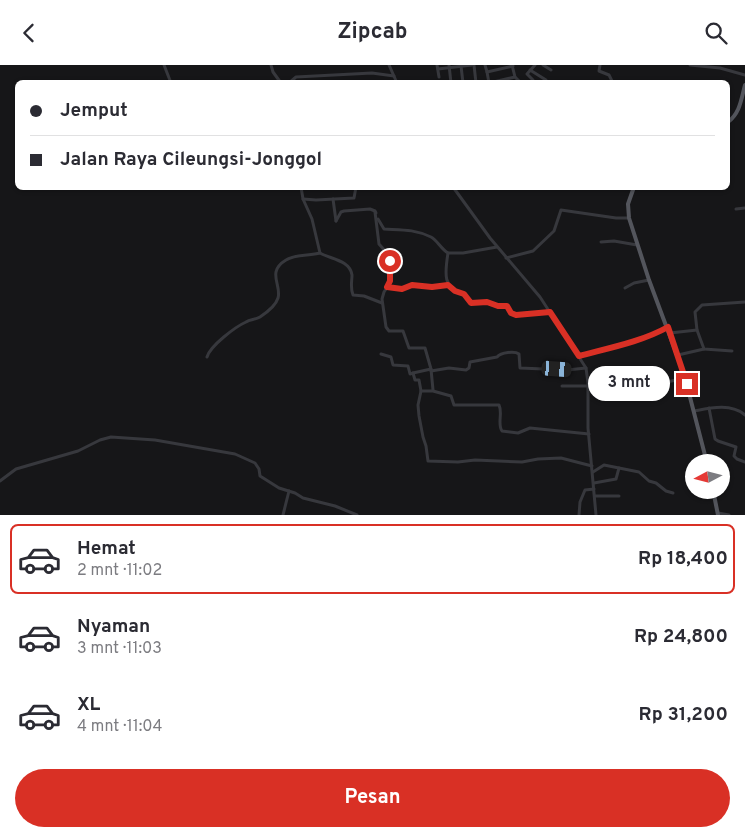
<!DOCTYPE html>
<html lang="id">
<meta charset="utf-8">
<style>
:root{--surface:#fff;--page:#f7f7f7;--text:#2b2b33;--muted:#7c7c81;--line:#e1e1e2;--accent:#d93025}
body{margin:0;font-family:Overpass,sans-serif;background:var(--page);color:var(--text);height:100vh;display:flex;flex-direction:column;font-size:19px;white-space:nowrap}
*{box-sizing:border-box;margin:0}
p{font-size:16px;color:var(--muted)}
.icon{flex:none;width:28px;height:28px;fill:none;stroke:currentColor;stroke-width:2;stroke-linecap:round;stroke-linejoin:round}
.map{position:relative;height:450px;overflow:hidden}
.panel{display:flex;flex-direction:column;background:var(--surface);flex:1}
.panel>*{flex:none}
.hud{position:absolute;left:15px;top:15px;width:715px;height:110px;border-radius:8px;box-shadow:0 1px 4px #0004;display:grid;align-content:center;height:110px;padding:0 15px;background:var(--surface)}
.needle{width:32px;rotate:263deg}
.buttons{position:absolute;left:685px;top:389px;display:grid;gap:10px}
.buttons a{display:grid;place-items:center;width:45px;height:45px;border-radius:50%;background:var(--surface);box-shadow:0 1px 4px #0004;font-size:25px}
.end{position:absolute;width:22px;height:22px;margin:-11px;border:6px solid #d93025;background:#fff;box-shadow:0 0 0 2px #fff}
.from{border-radius:50%}
.bubble{position:absolute;height:35px;border-radius:18px;background:var(--surface);box-shadow:0 1px 4px #0004;font-size:16px;font-weight:700;line-height:35px;text-align:center}
.car{position:absolute;width:15px;height:30px;margin:-15px -8px;border-radius:6px;box-shadow:0 0 4px 1px #0007;background:linear-gradient(#222 24%,#8ab4d8 0 40%,#222 0 76%,#8ab4d8 0 86%,#222 0)}
.hud b{display:flex;align-items:center;gap:18px;height:48px;font-size:19px}
.hud b+b{border-top:1px solid var(--line)}
.hud i{width:12px;height:12px;background:var(--text)}
ul{padding:9px 0 0;list-style:none}
li{display:flex;align-items:center;gap:15px;height:70px;margin:0 10px 8px;padding:0 5px;border:2px solid transparent;border-radius:8px}
li div{flex:1}
li b{display:block;font-size:19px}
li em{font-style:normal;font-weight:700}
li.selected{border-color:var(--accent)}
li>.icon{width:45px;height:45px;stroke-width:1.5}
.action{display:flex;gap:10px;margin-top:auto;padding:10px 15px}
.action a{flex:1;height:58px;border-radius:30px;background:var(--accent);color:#fff;font-size:20px;font-weight:700;line-height:58px;text-align:center}
header{display:flex;justify-content:space-between;align-items:center;height:65px;padding:0 15px;background:var(--surface);font-size:22px;font-weight:700}
.map>svg:first-child{display:block}
</style>
<header><svg class="icon" aria-label="back" viewBox="0 0 24 24"><path d="M15 5l-7 7 7 7"/></svg>Zipcab<svg class="icon" aria-label="search" viewBox="0 0 24 24"><circle cx="10" cy="10" r="6"/><path d="M15 15l6 6"/></svg></header>
<div class="map">
<svg width="745" height="450" viewBox="0 0 745 450">
<rect width="100%" height="100%" fill="#161618"/>
<g fill="none" stroke-linecap="round" stroke-linejoin="round">
<g stroke="#37383d" stroke-width="3">
<polyline points="164,0 171,18"/>
<polyline points="271,0 273,7 281,18"/>
<polyline points="389,0 397,18"/>
<polyline points="437,0 439,12"/>
<polyline points="449,0 451,18"/>
<polyline points="474,0 476,18"/>
<polyline points="485,0 487,7"/>
<polyline points="512,0 515,12 521,18"/>
<polyline points="543,0 551,5"/>
<polyline points="600,0 599,6 609,10 613,18"/>
<polyline points="690,0 720,3 745,10"/>
<polyline points="461,1 463,18"/>
<polyline points="438,4 472,0"/>
<polyline points="530,5 546,15 545,18"/>
<polyline points="289,18 296,12 372,8 394,11"/>
<polyline points="489,18 487,7 513,1"/>
<polyline points="489,18 515,12"/>
<polyline points="533,18 533,15 527,9 535,0"/>
<path d="M301,122L303,134L312,154L320,188C330,194 350,195 352,210C352,216 350,223 353,230L364,231L382,238"/>
<polyline points="453,122 490,173 540,232 586,303 588,318 588,363 596,450"/>
<polyline points="303,134 316,135 354,133 356,122"/>
<polyline points="333,134 336,156"/>
<polyline points="736,144 745,143"/>
<polyline points="375,147 379,179 386,187 390,196 390,218 384,227 382,234 386,262 389,266 403,266 409,283 425,283 431,304 433,325"/>
<path d="M378,154L384,164C402,165 414,164 431,172C437,175 441,184 448,188"/>
<polyline points="336,156 341,147 344,146 370,144 375,146 376,148"/>
<polyline points="601,177 614,176 637,180"/>
<path d="M497,182L463,188H448C445,207 442,224 464,229L471,238L487,237L498,241H507L513,249L549,247"/>
<polyline points="506,193 533,186 554,166 561,145 616,153 629,153"/>
<polyline points="387,222 402,224 412,220 432,223 448,220"/>
<polyline points="625,223 634,218 649,215"/>
<polyline points="670,268 697,265"/>
<polyline points="732,286 704,284 697,265 695,247 702,240 745,237"/>
<path d="M381,289L391,292L393,300L408,301L410,309L413,308L415,315H419L421,326H433L451,331L454,340H499C503,348 497,359 502,366L518,368L530,363L589,369"/>
<polyline points="678,290 704,284"/>
<path d="M579,291C609,283 641,277 668,263"/>
<path d="M207,292C210,281 235,262 246,257C250,254 255,255 260,252C266,248 276,240 278,233C282,220 266,207 286,195C295,189 310,191 320,188"/>
<path d="M431,306L449,303L466,305L469,303L470,297L497,292C501,287 515,286 519,289L520,303L567,305L586,303"/>
<polyline points="413,308 431,304"/>
<polyline points="665,312 667,317 685,313"/>
<polyline points="562,321 588,321"/>
<polyline points="421,326 418,340 419,351 423,372 426,381 428,396 458,397 475,395 522,397 538,394 561,393 592,401"/>
<polyline points="709,343 715,374 718,376 736,382 734,391 737,394 745,397"/>
<path d="M694,346C710,343 731,338 745,350"/>
<polyline points="593,407 604,400 639,407 649,416 656,418 666,426 673,428"/>
<polyline points="0,416 16,404 78,386 100,375 111,372 155,375 235,389 255,398 259,404 260,411 279,423 295,428 303,433 335,441 357,450"/>
<polyline points="594,418 616,414 619,403"/>
<polyline points="595,431 619,431"/>
<polyline points="718,448 729,450"/>
<polyline points="283,450 289,426"/>
<polyline points="579,450 580,437 585,425 594,424"/>
</g>
<g stroke="#53555c" stroke-width="4">
<path d="M728,57C740,48 741,35 745,20"/>
<polyline points="634,122 628,139 629,153 649,215 684,309 707,398"/>
<polyline points="713,425 718,450"/>
</g>
</g>
<g fill="none" stroke-linecap="round" stroke-linejoin="round">
<path stroke="#d93025" stroke-width="6" d="M390,196V216L387,222L402,224L412,220L432,222L448,220L455,226L464,229L471,238L487,237L498,241H507L511,248L516,250L550,247L579,291C609,283 641,277 668,262L687,319"/>
</g>
</svg>
<div class="buttons">
<a><svg class="needle" viewBox="-14 -14 28 28"><path d="M0-13l5 13h-10z" fill="#e53935"/><path d="M0 13l5-13h-10z" fill="#7c7c81"/></svg></a>
</div>
<i class="end from" style="left:390px;top:196px"></i>
<i class="end" style="left:687px;top:319px"></i>
<div class="bubble" style="left:588px;top:301px;width:82px">3 mnt</div>
<i class="car" style="left:557px;top:304px;rotate:94deg"></i>
<div class="hud">
<b><i class="from"></i>Jemput</b>
<b><i></i>Jalan Raya Cileungsi-Jonggol</b>
</div>
</div>
<section class="panel">
<ul>
<li class="selected"><svg class="icon" aria-label="car" viewBox="0 0 24 24"><path d="M5 17H2v-5l4-1 3-4h7l3 4 3 1v5h-3M9 17h6M6 11h13"/><circle cx="7" cy="17" r="2"/><circle cx="17" cy="17" r="2"/></svg><div><b>Hemat</b><p>2 mnt · 11:02</p></div><em>Rp 18,400</em></li>
<li><svg class="icon" aria-label="car" viewBox="0 0 24 24"><path d="M5 17H2v-5l4-1 3-4h7l3 4 3 1v5h-3M9 17h6M6 11h13"/><circle cx="7" cy="17" r="2"/><circle cx="17" cy="17" r="2"/></svg><div><b>Nyaman</b><p>3 mnt · 11:03</p></div><em>Rp 24,800</em></li>
<li><svg class="icon" aria-label="car" viewBox="0 0 24 24"><path d="M5 17H2v-5l4-1 3-4h7l3 4 3 1v5h-3M9 17h6M6 11h13"/><circle cx="7" cy="17" r="2"/><circle cx="17" cy="17" r="2"/></svg><div><b>XL</b><p>4 mnt · 11:04</p></div><em>Rp 31,200</em></li>
</ul>
<div class="action"><a>Pesan</a></div>
</section>
